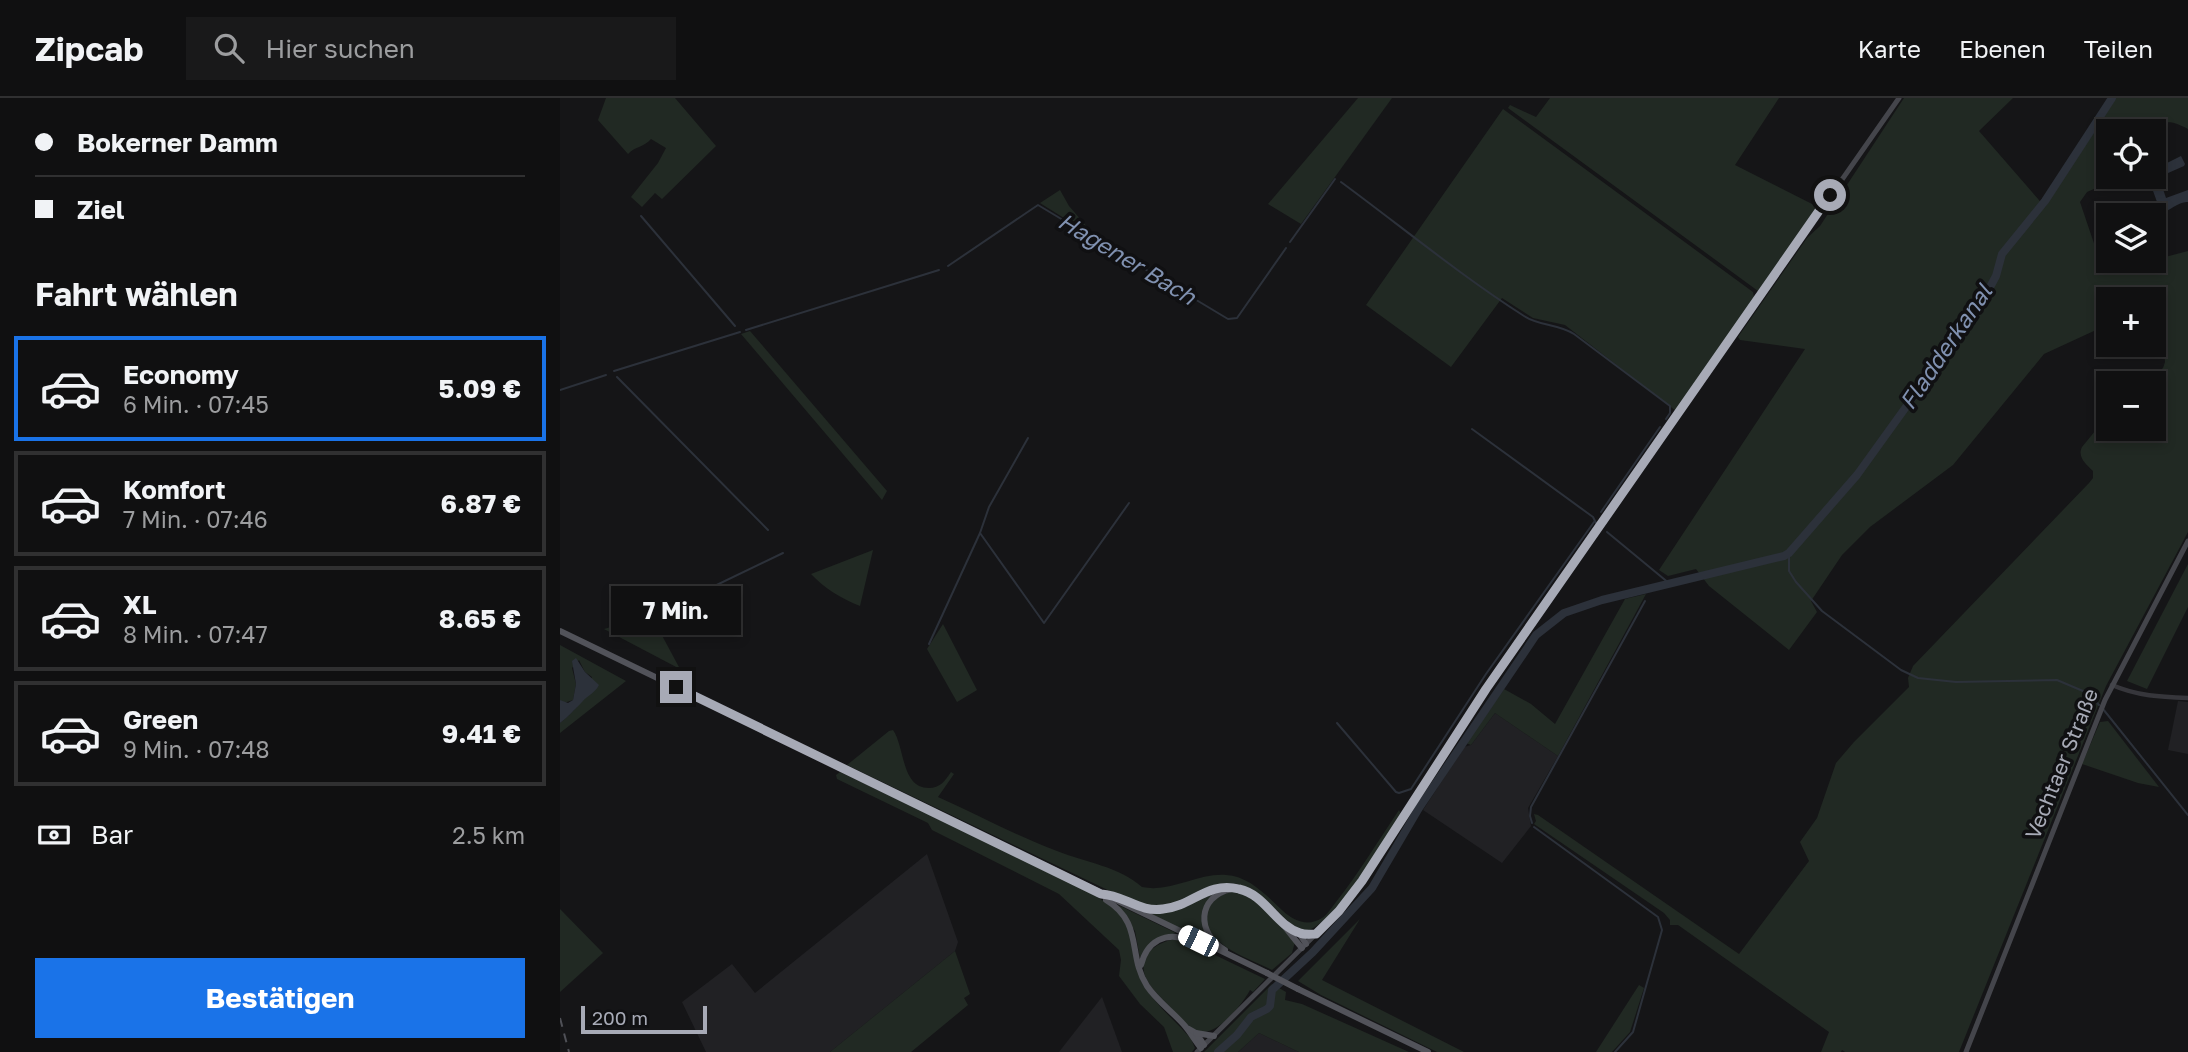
<!DOCTYPE html>
<html lang="de">
<meta charset="utf-8">
<style>
:root{--surface:#101011;--page:#19191a;--text:#f1f3f6;--muted:#9c9d9f;--line:#303031;--accent:#1a73e8}
body{margin:0;font-family:"Golos Text",sans-serif;background:var(--page);color:var(--text);height:100vh;display:flex;flex-direction:column;font-size:26px;white-space:nowrap}
*{box-sizing:border-box;margin:0}
p{font-size:23px;color:var(--muted)}
.icon{flex:none;width:38px;height:38px;fill:none;stroke:currentColor;stroke-width:2;stroke-linecap:round;stroke-linejoin:round}
.map{position:relative;flex:1;overflow:hidden}
.sheet{display:flex;flex-direction:column;background:var(--surface);width:560px}
.sheet>*{flex:none}
.top-card{display:grid;align-content:center;height:154px;padding:0 35px;background:var(--surface)}
.fabs{position:absolute;left:1536px;top:21px;display:grid;gap:14px}
.fabs a{display:grid;place-items:center;width:70px;height:70px;border-radius:0px;background:var(--surface);box-shadow:0 4px 10px #0003,0 0 0 2px var(--line);font-size:35px}
.scale{position:absolute;left:21px;bottom:18px;width:126px;box-sizing:border-box;padding-left:7px;border:4px solid #a7aab6;border-top:0;font-size:19px;line-height:24px;white-space:nowrap;color:#a7aab6;-webkit-text-stroke:5px #101012;paint-order:stroke}
.end{position:absolute;width:32px;height:32px;margin:-16px;border:9px solid #a7aab6;background:#111;box-shadow:0 0 0 4px #111}
.from{border-radius:50%}
.bubble{position:absolute;height:49px;border-radius:0px;background:var(--surface);box-shadow:0 4px 10px #0003,0 0 0 2px var(--line);font-size:23px;font-weight:700;line-height:49px;text-align:center}
.car{position:absolute;width:21px;height:42px;margin:-21px -10px;border-radius:9px;box-shadow:0 0 5px 2px #0007;background:linear-gradient(#fff 24%,#345 0 40%,#fff 0 76%,#345 0 86%,#fff 0)}
.top-card b{display:flex;align-items:center;gap:24px;height:66px;font-size:26px}
.top-card b+b{border-top:2px solid var(--line)}
.top-card i{width:18px;height:18px;background:var(--text)}
ul{padding:0;list-style:none}
li{display:flex;align-items:center;gap:21px;height:105px;margin:0 14px 10px;padding:0 21px;border:4px solid var(--line);border-radius:0px}
li div{flex:1}
li b{display:block;font-size:26px}
li em{font-style:normal;font-weight:700}
li.active{border-color:var(--accent)}
li>.icon{width:63px;height:63px;stroke-width:1.5}
h2{padding:0 35px;font-size:32px;line-height:84px}
.pay{display:flex;align-items:center;gap:18px;height:77px;padding:0 35px;font-size:26px}
.pay p{margin-inline-start:auto}
.action{display:flex;gap:14px;margin-top:auto;padding:14px 35px}
.action a{flex:1;height:80px;border-radius:0px;background:var(--accent);color:#fff;font-size:28px;font-weight:700;line-height:80px;text-align:center}
header{display:flex;align-items:center;gap:42px;box-sizing:border-box;height:98px;padding:0 35px;background:var(--surface);border-bottom:2px solid var(--line)}
header strong{font-size:33px}
nav{display:flex;gap:38px;margin-inline-start:auto;font-size:24px}
.search{width:490px;height:63px;background:var(--page);display:flex;align-items:center;gap:18px;box-sizing:border-box;padding:0 24px;border-radius:0px;color:var(--muted);font-size:26px}
main{display:flex;flex:1;min-height:0}
.map>svg:first-child{display:block}
</style>
<header>
<strong>Zipcab</strong>
<div class="search"><svg class="icon" aria-label="search" viewBox="0 0 24 24"><circle cx="10" cy="10" r="6"/><path d="M15 15l6 6"/></svg>Hier suchen</div>
<nav><a>Karte</a><a>Ebenen</a><a>Teilen</a></nav>
</header>
<main>
<section class="sheet">
<div class="top-card">
<b><i class="from"></i>Bokerner Damm</b>
<b><i></i>Ziel</b>
</div>
<h2>Fahrt wählen</h2>
<ul>
<li class="active"><svg class="icon" aria-label="car" viewBox="0 0 24 24"><path d="M5 17H2v-5l4-1 3-4h7l3 4 3 1v5h-3M9 17h6M6 11h13"/><circle cx="7" cy="17" r="2"/><circle cx="17" cy="17" r="2"/></svg><div><b>Economy</b><p>6 Min. · 07:45</p></div><em>5.09 €</em></li>
<li><svg class="icon" aria-label="car" viewBox="0 0 24 24"><path d="M5 17H2v-5l4-1 3-4h7l3 4 3 1v5h-3M9 17h6M6 11h13"/><circle cx="7" cy="17" r="2"/><circle cx="17" cy="17" r="2"/></svg><div><b>Komfort</b><p>7 Min. · 07:46</p></div><em>6.87 €</em></li>
<li><svg class="icon" aria-label="car" viewBox="0 0 24 24"><path d="M5 17H2v-5l4-1 3-4h7l3 4 3 1v5h-3M9 17h6M6 11h13"/><circle cx="7" cy="17" r="2"/><circle cx="17" cy="17" r="2"/></svg><div><b>XL</b><p>8 Min. · 07:47</p></div><em>8.65 €</em></li>
<li><svg class="icon" aria-label="car" viewBox="0 0 24 24"><path d="M5 17H2v-5l4-1 3-4h7l3 4 3 1v5h-3M9 17h6M6 11h13"/><circle cx="7" cy="17" r="2"/><circle cx="17" cy="17" r="2"/></svg><div><b>Green</b><p>9 Min. · 07:48</p></div><em>9.41 €</em></li>
</ul>
<div class="pay"><svg class="icon" aria-label="cash" viewBox="0 0 24 24"><path d="M3 7h18v10H3z"/><circle cx="12" cy="12" r="2"/></svg>Bar<p>2.5 km</p></div>
<div class="action"><a>Bestätigen</a></div>
</section>
<div class="map">
<svg width="1628" height="954" viewBox="0 0 1628 954">
<rect width="100%" height="100%" fill="#151517"/>
<g fill="#212124">
<polygon points="1618,603 1628,604 1628,656 1608,652"/>
<polygon points="935,615 998,658 968,710 971,728 942,765 863,712 904,649 911,647"/>
<polygon points="367,756 398,844 395,853 270,954 146,954 122,904 172,866 195,895"/>
<polygon points="542,899 562,954 499,954"/>
<polygon points="699,935 739,954 678,954"/>
</g>
<g fill="#212923">
<path d="M46,0H115L156,48L102,101L95,95L82,109L71,99L98,65L106,50L91,41C84,49 74,49 68,56L38,22Z"/>
<polygon points="798,0 832,0 741,126 708,106"/>
<polygon points="990,0 1219,0 1175,67 1258,109 1198,193 948,10 950,7 976,19"/>
<path d="M1344,0H1453L1419,33L1485,109L1556,0H1628V31C1603,17 1601,28 1578,33C1570,35 1558,33 1549,33V79H1561L1527,94L1520,104L1544,175L1628,153V434L1546,588L1399,954H1285L1282,952L1281,954H1261L1269,934L1118,827H1110V822L1104,815L974,726L976,723L974,716L978,717L1179,856L1249,763L1240,744L1257,720L1276,665L1294,644L1349,589L1348,580L1353,568L1529,385L1533,380V373C1526,366 1517,359 1522,349L1549,316V331H1594V285H1585L1603,270L1605,264L1600,199L1576,187L1570,201H1549V226L1484,256L1393,367L1310,429L1282,457L1251,503L1257,514L1229,552L1149,488L1136,471L1108,478L1099,472L1245,251L1180,242L1178,239L1247,140L1260,128Z"/>
<polygon points="943,11 1193,194 1194,199 1190,206 1116,313 1005,227 973,220 942,200 891,269 806,207"/>
<polygon points="500,92 509,108 528,130 528,135 480,105"/>
<polygon points="190,233 327,393 322,402 181,236"/>
<path d="M313,452L300,508C282,501 264,490 251,476Z"/>
<polygon points="1628,466 1628,509 1587,591 1567,583"/>
<polygon points="1086,496 998,658 935,615 911,647 906,645 944,591 971,606 995,626 1065,501"/>
<polygon points="91,517 120,571 44,531"/>
<polygon points="383,526 417,592 397,604 367,551"/>
<path d="M0,547L66,583L0,635V625C19,610 23,601 32,579L25,574L19,562L12,570L16,586L13,602L4,605L0,602Z"/>
<polygon points="1548,623 1599,689 1578,685 1522,666 1540,624"/>
<path d="M333,632C345,649 341,690 369,690C380,690 385,683 391,674L394,676L378,699C418,717 457,738 497,753C525,764 560,769 582,789C611,795 637,775 666,777C689,778 707,798 723,813C734,823 748,829 762,820C767,817 772,809 776,804C799,775 818,743 839,712L841,716C830,743 772,830 743,834C721,822 709,799 686,789C659,777 643,797 619,804C606,809 595,809 581,808L287,667L329,633Z"/>
<path d="M280,674L463,761C491,779 541,794 561,818C577,837 571,863 582,884C593,905 616,923 631,941L635,950L632,954H613L604,929L580,906L559,878L561,862L559,852L499,796L372,732L368,725L277,681L276,677Z"/>
<polygon points="662,790 642,817 644,834 652,846 588,815 617,812"/>
<path d="M674,793C700,796 720,825 735,844L732,855L712,872C691,861 637,845 648,812C652,801 663,795 674,793Z"/>
<path d="M558,807L616,835C595,840 591,841 580,860L575,833Z"/>
<polygon points="0,811 43,855 0,894"/>
<polygon points="800,821 762,882 904,954 877,954 761,897 738,883"/>
<path d="M617,841L628,844L705,881L693,894L690,892C684,904 661,933 644,934C631,934 619,918 610,909C602,900 591,891 586,880C576,857 598,843 617,841Z"/>
<polygon points="395,853 410,896 404,900 408,907 351,954 270,954"/>
<polygon points="712,886 726,894 725,902 742,906 849,954 739,954 699,935 678,954 644,954"/>
<polygon points="1079,887 1084,890 1070,934 1052,954 1036,954"/>
</g>
<g fill="#2c313a">
<path d="M1621,58L1625,66L1624,68L1599,79L1606,100L1628,92V104C1619,103 1610,113 1601,115L1588,79H1594V66H1605Z"/>
<path d="M16,560L25,574L39,587C35,595 28,597 22,604C14,612 9,618 0,625V602L8,605L13,602L16,586L12,563Z"/>
</g>
<g fill="none" stroke-linecap="round" stroke-linejoin="round">
<g stroke="#2c313a" stroke-width="2">
<path d="M781,84C842,129 900,177 964,218C979,228 999,226 1014,236L1110,308V315L1106,321"/>
<polyline points="81,118 175,228"/>
<polyline points="730,144 775,81"/>
<polyline points="388,168 478,107 668,221 677,220 726,150"/>
<polyline points="186,232 379,172"/>
<polyline points="54,273 180,234"/>
<polyline points="57,279 208,432"/>
<polyline points="0,292 46,277"/>
<polyline points="912,331 1033,419 1036,425"/>
<polyline points="1041,414 1100,329"/>
<polyline points="1047,434 1110,486"/>
<polyline points="420,435 429,409 468,340"/>
<polyline points="1229,455 1229,473 1236,484 1262,513 1341,572 1358,580 1396,584 1497,582 1530,596 1539,607"/>
<polyline points="60,529 86,521 223,455"/>
<polyline points="369,546 420,435 484,525 569,405"/>
<polyline points="1543,611 1628,717"/>
<polyline points="777,625 836,694 839,695 851,691 926,576 1034,424"/>
<polyline points="972,725 970,718 971,709 1085,503"/>
<polyline points="974,729 1098,819 1102,832 1073,934 1055,954"/>
</g>
<polyline stroke="#2c313a" stroke-width="8" points="658,954 677,937 691,919 707,911 710,908 712,892 753,854 812,790 859,710 976,537 1004,515 1042,502 1224,458 1229,455 1297,377 1423,202 1436,178 1442,156 1485,103 1552,0"/>
<path stroke="#36363b" stroke-width="4.5" d="M1552,587C1577,598 1601,599 1628,600"/>
<g stroke="#44454b" stroke-width="5">
<polyline points="637,954 767,825 802,783 926,591 1339,0"/>
<polyline points="1406,954 1545,602 1628,443"/>
</g>
<g stroke="#52535a" stroke-width="6">
<polyline points="0,533 707,875"/>
<path d="M546,802C584,825 567,857 587,888C597,903 613,914 625,928C631,935 635,943 641,950"/>
<path d="M573,806C621,829 652,766 695,798C715,812 726,832 742,850"/>
<polyline points="728,828 739,835 746,846"/>
<polyline points="739,835 756,836"/>
<path d="M665,852C636,835 637,799 671,791"/>
<path d="M581,867C587,843 606,833 628,842"/>
<polyline points="738,891 868,954"/>
<polyline points="629,931 636,935 644,947"/>
<polyline points="636,935 654,938"/>
</g>
<polyline stroke="#4f5056" stroke-width="2" stroke-dasharray="9 7" stroke-linecap="butt" points="0,920 9,954"/>
<polyline stroke="#52535a" stroke-width="6" points="707,875 738,891"/>
</g>
<g fill="none" stroke-linecap="round" stroke-linejoin="round">
<path stroke="#a7aab6" stroke-width="9" d="M116,589L541,796C564,797 580,815 603,811C633,808 647,783 679,791C706,797 715,827 740,835C745,837 751,836 756,836L779,813L802,783L926,591L1270,97"/>
</g>
<g text-anchor="middle" stroke-width="7" stroke-linejoin="round" paint-order="stroke">
<g font-size="21" fill="#a7aab6" stroke="#101012">
<text transform="translate(1502 666) rotate(-68)" y="7">Vechtaer Straße</text>
</g>
<g font-size="23" font-style="italic" fill="#8091b0" stroke="#101012">
<text transform="translate(567 161) rotate(31)" y="8">Hagener Bach</text>
<text transform="translate(1386 249) rotate(-56)" y="8">Fladderkanal</text>
</g>
</g>
</svg>
<div class="fabs">
<a><svg class="icon" aria-label="locate" viewBox="0 0 24 24"><circle cx="12" cy="12" r="6"/><path d="M12 2v4M12 18v4M2 12h4M18 12h4"/></svg></a>
<a><svg class="icon" aria-label="layers" viewBox="0 0 24 24"><path d="M12 4l9 5-9 5-9-5zM3 14l9 5 9-5"/></svg></a>
<a>+</a>
<a>−</a>
</div>
<div class="scale">200 m</div>
<i class="end from" style="left:1270px;top:97px"></i>
<i class="end" style="left:116px;top:589px"></i>
<div class="bubble" style="left:51px;top:488px;width:130px">7 Min.</div>
<i class="car" style="left:638px;top:843px;rotate:296deg"></i>
</div>
</main>
